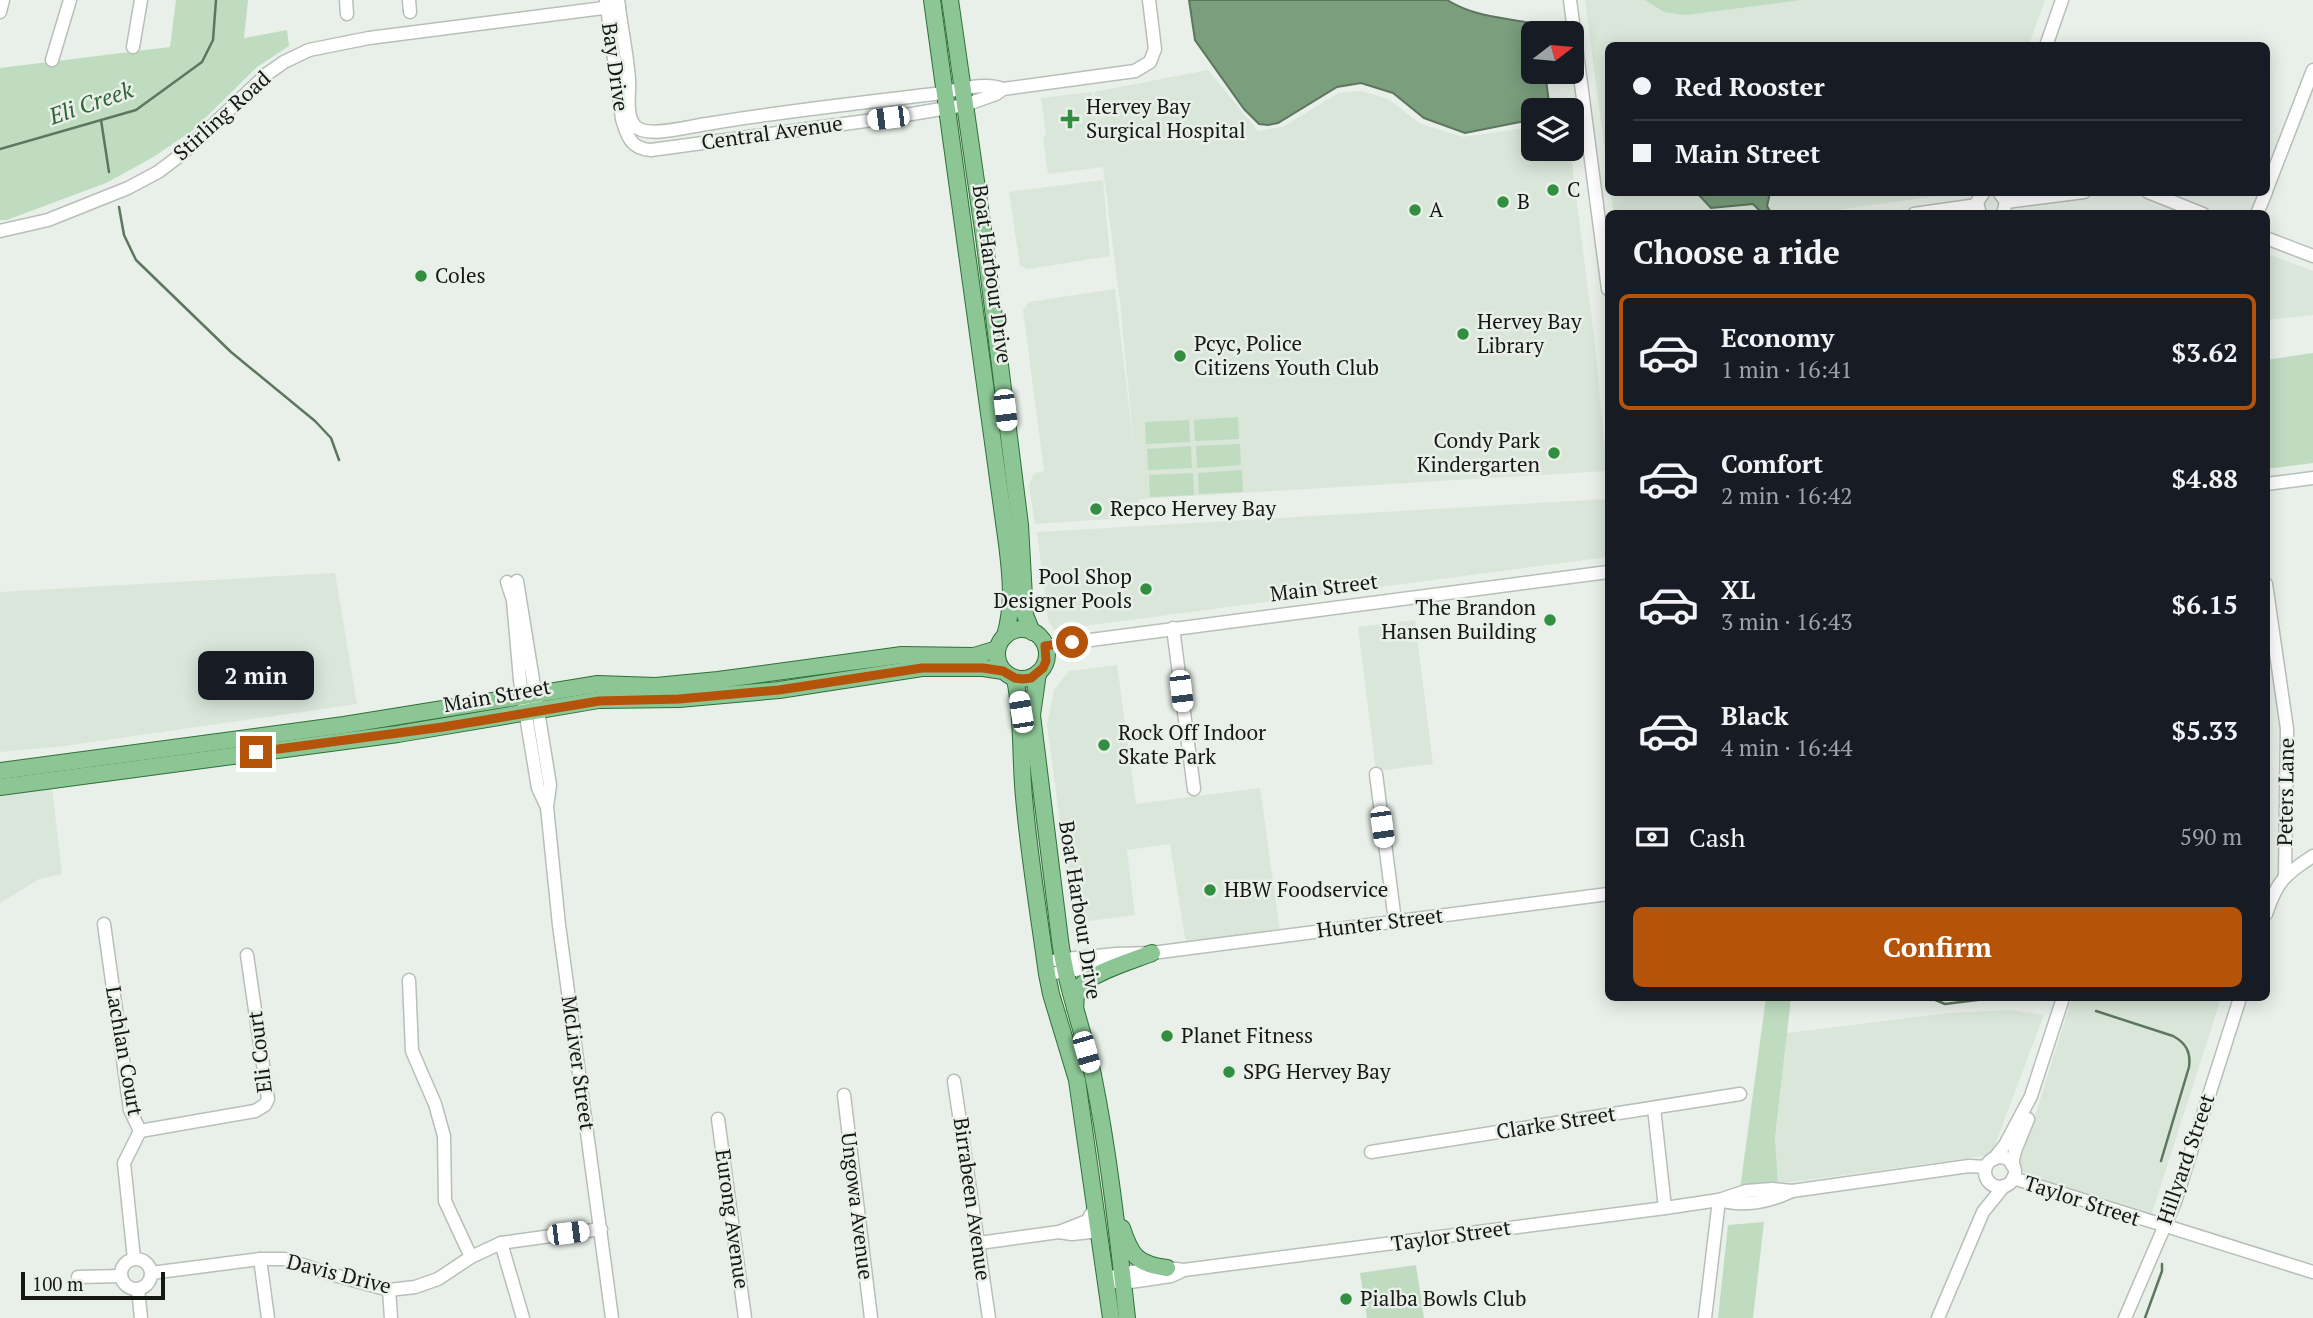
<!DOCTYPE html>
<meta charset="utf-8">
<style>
:root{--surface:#171b24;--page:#20242c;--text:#f1f3f6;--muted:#9ea1a6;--line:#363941;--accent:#b45309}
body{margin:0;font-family:"PT Serif",serif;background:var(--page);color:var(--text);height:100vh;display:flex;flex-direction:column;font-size:26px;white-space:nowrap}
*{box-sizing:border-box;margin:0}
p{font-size:23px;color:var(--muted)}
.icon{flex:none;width:38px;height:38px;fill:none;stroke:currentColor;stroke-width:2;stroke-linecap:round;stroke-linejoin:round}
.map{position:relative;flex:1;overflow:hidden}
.details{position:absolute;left:1605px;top:210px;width:665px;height:791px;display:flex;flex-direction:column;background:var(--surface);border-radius:10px;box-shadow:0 4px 18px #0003}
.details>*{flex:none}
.top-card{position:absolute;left:1605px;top:42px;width:665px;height:154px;border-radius:10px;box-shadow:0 4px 18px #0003;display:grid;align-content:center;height:154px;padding:0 28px;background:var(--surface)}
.needle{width:46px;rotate:74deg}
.fabs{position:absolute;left:1521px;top:21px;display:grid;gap:14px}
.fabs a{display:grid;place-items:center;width:63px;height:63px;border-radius:10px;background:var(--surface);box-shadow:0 4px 18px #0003;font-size:35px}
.scale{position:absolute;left:21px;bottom:18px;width:144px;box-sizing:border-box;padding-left:7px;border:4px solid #161816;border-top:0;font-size:19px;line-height:24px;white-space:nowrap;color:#161816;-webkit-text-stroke:5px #e9f0e9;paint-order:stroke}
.end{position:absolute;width:32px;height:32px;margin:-16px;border:9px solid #b45309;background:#fff;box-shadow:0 0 0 4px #fff}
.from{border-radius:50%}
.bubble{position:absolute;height:49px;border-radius:10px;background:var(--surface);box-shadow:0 4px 18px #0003;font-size:23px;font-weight:700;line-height:49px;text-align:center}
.car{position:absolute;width:21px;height:42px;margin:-21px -10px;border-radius:9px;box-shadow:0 0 5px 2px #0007;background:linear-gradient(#fff 24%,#345 0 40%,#fff 0 76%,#345 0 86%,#fff 0)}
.top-card b{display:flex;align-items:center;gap:24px;height:66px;font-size:26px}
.top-card b+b{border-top:2px solid var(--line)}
.top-card i{width:18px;height:18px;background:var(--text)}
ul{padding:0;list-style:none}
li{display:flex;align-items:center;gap:21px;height:116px;margin:0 14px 10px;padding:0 14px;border:4px solid transparent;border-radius:10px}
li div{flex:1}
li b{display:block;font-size:26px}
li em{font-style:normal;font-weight:700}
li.current{border-color:var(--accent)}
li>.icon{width:63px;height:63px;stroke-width:1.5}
h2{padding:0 28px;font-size:32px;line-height:84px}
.pay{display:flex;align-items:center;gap:18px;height:77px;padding:0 28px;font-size:26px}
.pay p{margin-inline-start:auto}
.action{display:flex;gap:14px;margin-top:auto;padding:14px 28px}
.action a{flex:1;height:80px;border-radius:10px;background:var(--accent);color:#fff;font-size:28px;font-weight:700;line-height:80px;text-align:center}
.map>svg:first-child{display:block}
</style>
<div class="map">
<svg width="2313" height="1318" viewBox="0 0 2313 1318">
<rect width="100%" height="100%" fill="#e9f0e9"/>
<g fill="#d9e6d9">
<polygon points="1585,0 2045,0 2029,45 1608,46 1608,174"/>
<polygon points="1208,70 1258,131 1283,127 1338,93 1361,91 1388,99 1421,124 1463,137 1533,127 1533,149 1570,149 1594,336 1607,471 1139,499 1140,517 1035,524 1029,485 1034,473 1044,471 1023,310 1029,302 1115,289 1135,457 1120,303 1103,167 1048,174 1043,137 1046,136 1041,98 1092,92 1099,138 1094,92"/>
<polygon points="1103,180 1110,256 1028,269 1020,266 1009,192"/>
<polygon points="1611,193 1958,193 1808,214 1614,213"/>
<polygon points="2266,253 2313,271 2313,315 2266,320"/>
<polygon points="1608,499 1608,557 1054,630 1048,620 1037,532"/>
<polygon points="335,573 357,704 64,746 0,752 0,592"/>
<polygon points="1415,620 1433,764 1376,771 1358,627"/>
<polygon points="1117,665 1136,804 1260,788 1280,932 1186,944 1170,844 1127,850 1135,915 1074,923 1047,725 1054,690 1069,671"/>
<polygon points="52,788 62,874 39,879 0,903 0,796"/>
<polygon points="2072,998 2221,998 2152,1213 2026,1174 2020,1170 2018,1161 2035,1116"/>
<polygon points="2010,1010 2044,1015 1991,1155 1778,1184 1775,1138 1787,1033 1949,1013"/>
</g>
<g fill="#bfdcc0">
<polygon points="176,0 248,0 244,38 287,30 289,46 257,67 192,131 150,159 106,183 7,220 0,220 0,68 170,47"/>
<polygon points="1645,0 1801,0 1686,15 1664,12"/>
<polygon points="2313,353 2313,463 2266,469 2266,360"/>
<polygon points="1238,417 1239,439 1195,441 1194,420"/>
<polygon points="1189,420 1190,442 1146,444 1145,422"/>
<polygon points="1240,444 1241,465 1197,468 1196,446"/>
<polygon points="1191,446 1192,468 1148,470 1147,449"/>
<polygon points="1242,470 1243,492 1199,494 1198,473"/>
<polygon points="1193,473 1194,495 1150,497 1149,475"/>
<polygon points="1766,998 1791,998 1775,1138 1778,1184 1740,1189"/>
<polygon points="1764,1222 1753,1318 1718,1318 1728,1225"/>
<polygon points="1416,1265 1424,1318 1367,1318 1360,1273"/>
</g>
<g fill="#7b9e7d" stroke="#5d765e" stroke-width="2">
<path d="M1189,0H1447C1475,17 1500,17 1531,23L1538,33H1533V72H1545L1550,110H1533V122H1520L1465,133L1424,118L1393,93L1361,83L1337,87L1278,123L1268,125L1259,124L1244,109L1195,40Z"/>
<polygon points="1697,193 1770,193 1767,206 1771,213 1762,213 1753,204 1711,208"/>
</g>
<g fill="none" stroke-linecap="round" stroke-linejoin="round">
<g stroke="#5d765e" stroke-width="2.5">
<polyline points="101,120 109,172"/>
<polyline points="0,149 136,110 202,62 213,40 216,0"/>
<polyline points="119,207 124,235 136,260 231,352 315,421 331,438 339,460"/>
<polyline points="1931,998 1945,1004 1993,998"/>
<path d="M2096,1011L2173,1036C2186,1043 2191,1052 2189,1067L2161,1161"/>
<polyline points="2145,1318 2162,1271 2162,1264"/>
</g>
<defs>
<g id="minor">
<polyline points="346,0 347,14"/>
<polyline points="409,0 410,12"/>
<path d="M606,0L622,119C627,136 631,149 651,150L888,118L965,105L996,94L1003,89L1135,71L1150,62L1155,49L1149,0"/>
<path d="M618,0C621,26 627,53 629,79C630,93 625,115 635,126C646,139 691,126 707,124C783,111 859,103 935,94C956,91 983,81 1003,89"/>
<polyline points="1570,0 1608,289"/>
<polyline points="0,12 3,0"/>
<polyline points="2046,46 2062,0"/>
<polyline points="133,47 141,0"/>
<polyline points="52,60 70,0"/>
<polyline points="2266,191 2313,70"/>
<polyline points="1999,192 2006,202 2003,214"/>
<polyline points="2148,192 2203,214"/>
<polyline points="2006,202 2084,192"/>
<polyline points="1914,214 1977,205"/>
<polyline points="1980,214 1977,202 1984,192"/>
<polyline points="2257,214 2266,192"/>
<polyline points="0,231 48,220 128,188 158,172 182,154 267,74 284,62 309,50 369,38 619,6"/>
<polyline points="2266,238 2313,256"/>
<polyline points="2266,484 2313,478"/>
<polyline points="517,581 550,785 547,807 559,925 612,1318"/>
<polyline points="507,582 513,600 520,680 538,788 546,805"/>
<polyline points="2266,584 2287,729 2285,875"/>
<polyline points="1173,628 1194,789"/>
<polyline points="1045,646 1608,572"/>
<polyline points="1376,774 1395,921"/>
<path d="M2266,914C2277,881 2285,874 2313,856"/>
<polyline points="104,924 130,1110 140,1131 124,1163 134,1259"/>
<polyline points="1056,960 1116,954 1152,953 1608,894"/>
<polyline points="1047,974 1108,965"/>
<polyline points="409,980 412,1051 435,1104 444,1136 445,1201 471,1257"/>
<polyline points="954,1081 989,1318"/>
<polyline points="844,1095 871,1318"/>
<polyline points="1654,1108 1665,1208"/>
<polyline points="718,1119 745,1318"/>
<polyline points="140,1131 255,1111 265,1105 268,1099 247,955"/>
<polyline points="1371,1152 1740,1094"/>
<circle cx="2000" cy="1172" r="15"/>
<polyline points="1994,1159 2005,1145 2031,1096 2063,998"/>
<polyline points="2012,1165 2015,1151 2028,1119"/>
<polyline points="2013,1178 2313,1272"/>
<path d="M1719,1200C1743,1207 1770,1202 1792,1191L1969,1166L1986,1167"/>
<polyline points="1059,1232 1072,1234 1099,1231"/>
<polyline points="501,1243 523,1318"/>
<polyline points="979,1243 1059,1232 1087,1221 1096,1206"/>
<polyline points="260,1259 268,1318"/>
<circle cx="136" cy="1274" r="15"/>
<polyline points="151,1273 260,1259 285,1259 327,1273 389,1290 415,1287 438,1279 471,1257 501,1243 601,1229"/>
<polyline points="1115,1276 1121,1273 1167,1268 1184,1270 1665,1208 1719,1200 1746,1191 1772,1189 1792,1191"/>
<polyline points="78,1277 121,1276"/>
<polyline points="1116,1282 1123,1283 1171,1276 1180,1272"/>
<polyline points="138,1289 141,1318"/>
<polyline points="389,1290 391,1318"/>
<polyline points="1705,1318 1719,1200"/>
<polyline points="1938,1318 1983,1212 2004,1186"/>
<polyline points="2125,1318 2175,1202 2240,998"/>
</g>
<g id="major">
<path d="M932,0L1007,544C1011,577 1014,604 1005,636"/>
<polyline points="950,0 984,237 1020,525 1025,615 1032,632"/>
<circle cx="1022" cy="654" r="25"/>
<path d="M1038,673L1032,715L1060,940C1066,987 1083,1029 1093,1075C1109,1154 1118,1237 1127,1318"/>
<path d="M1015,679C1023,717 1020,757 1024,797C1029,856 1039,915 1047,974L1051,994L1077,1080L1111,1318"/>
<polyline points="0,771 344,725 598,684 656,686 718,680 902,655 974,656 997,649"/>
<polyline points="0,787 398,734 599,700 679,699 779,690 922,668 983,668 1003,671"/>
<path d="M1075,1008C1076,1003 1075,996 1077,991C1085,974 1135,960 1152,953"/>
<path d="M1122,1228C1131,1256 1137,1264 1167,1268"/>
</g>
</defs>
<use href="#minor" stroke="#b8bfb8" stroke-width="15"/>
<use href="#major" stroke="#2f7039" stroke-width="18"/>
<use href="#minor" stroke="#fff" stroke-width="12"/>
<use href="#major" stroke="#8bc694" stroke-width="16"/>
</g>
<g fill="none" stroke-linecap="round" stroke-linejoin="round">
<polyline stroke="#b45309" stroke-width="9" points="256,752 443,727 599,701 679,699 779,690 922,668 983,668 1003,671 1015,678 1023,679 1031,678 1043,668 1046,661 1045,646 1072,642"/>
</g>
<g fill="#328f41" stroke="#e9f0e9" stroke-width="2.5">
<path d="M1066.5 108.5h7v7h7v7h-7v7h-7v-7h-7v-7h7z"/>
<circle cx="1553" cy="190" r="7"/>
<circle cx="1503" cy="202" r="7"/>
<circle cx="1415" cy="210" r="7"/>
<circle cx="421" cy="276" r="7"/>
<circle cx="1463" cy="334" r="7"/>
<circle cx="1180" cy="356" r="7"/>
<circle cx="1554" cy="453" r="7"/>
<circle cx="1096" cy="509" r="7"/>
<circle cx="1146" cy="589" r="7"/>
<circle cx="1550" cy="620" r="7"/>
<circle cx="1104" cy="745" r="7"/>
<circle cx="1210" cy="890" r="7"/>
<circle cx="1167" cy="1036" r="7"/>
<circle cx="1229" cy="1072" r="7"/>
<circle cx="1346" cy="1299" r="7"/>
</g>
<g text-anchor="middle" stroke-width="5" stroke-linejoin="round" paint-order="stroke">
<g font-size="21" fill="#161816" stroke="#e9f0e9">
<text transform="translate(615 67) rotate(82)" y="7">Bay Drive</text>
<text transform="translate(222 116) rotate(-42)" y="7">Stirling Road</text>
<text transform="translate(772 133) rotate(-8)" y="7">Central Avenue</text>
<text transform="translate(992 274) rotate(82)" y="7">Boat Harbour Drive</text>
<text transform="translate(1324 588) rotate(-7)" y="7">Main Street</text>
<text transform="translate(497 696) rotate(-10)" y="7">Main Street</text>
<text transform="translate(2286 792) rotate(-89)" y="7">Peters Lane</text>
<text transform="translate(1080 910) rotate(81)" y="7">Boat Harbour Drive</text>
<text transform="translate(1380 923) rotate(-7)" y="7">Hunter Street</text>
<text transform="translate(124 1051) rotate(80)" y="7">Lachlan Court</text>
<text transform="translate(260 1052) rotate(-97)" y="7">Eli Court</text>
<text transform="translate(578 1063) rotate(82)" y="7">McLiver Street</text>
<text transform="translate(1556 1123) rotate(-9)" y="7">Clarke Street</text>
<text transform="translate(2186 1159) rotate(-71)" y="7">Hillyard Street</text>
<text transform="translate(972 1199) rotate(82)" y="7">Birrabeen Avenue</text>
<text transform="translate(2082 1201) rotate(18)" y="7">Taylor Street</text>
<text transform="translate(857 1206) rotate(83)" y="7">Ungowa Avenue</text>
<text transform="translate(732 1219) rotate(82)" y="7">Eurong Avenue</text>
<text transform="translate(1451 1236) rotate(-8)" y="7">Taylor Street</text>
<text transform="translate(339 1274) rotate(14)" y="7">Davis Drive</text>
</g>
<g font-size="21" fill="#161816" stroke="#e9f0e9" text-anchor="start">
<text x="1086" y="114">Hervey Bay<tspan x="1086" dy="24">Surgical Hospital</tspan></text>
<text x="1567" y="197">C</text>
<text x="1517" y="209">B</text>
<text x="1429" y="217">A</text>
<text x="435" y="283">Coles</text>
<text x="1477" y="329">Hervey Bay<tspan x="1477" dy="24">Library</tspan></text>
<text x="1194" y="351">Pcyc, Police<tspan x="1194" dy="24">Citizens Youth Club</tspan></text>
<text x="1540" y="448" text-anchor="end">Condy Park<tspan x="1540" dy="24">Kindergarten</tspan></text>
<text x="1110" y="516">Repco Hervey Bay</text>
<text x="1132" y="584" text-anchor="end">Pool Shop<tspan x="1132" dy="24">Designer Pools</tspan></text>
<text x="1536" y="615" text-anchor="end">The Brandon<tspan x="1536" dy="24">Hansen Building</tspan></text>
<text x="1118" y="740">Rock Off Indoor<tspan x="1118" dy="24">Skate Park</tspan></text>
<text x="1224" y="897">HBW Foodservice</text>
<text x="1181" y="1043">Planet Fitness</text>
<text x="1243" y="1079">SPG Hervey Bay</text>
<text x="1360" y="1306">Pialba Bowls Club</text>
</g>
<g font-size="23" font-style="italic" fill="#306536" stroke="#e9f0e9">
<text transform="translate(91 103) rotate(-19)" y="8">Eli Creek</text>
</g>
</g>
</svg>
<div class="fabs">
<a><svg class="needle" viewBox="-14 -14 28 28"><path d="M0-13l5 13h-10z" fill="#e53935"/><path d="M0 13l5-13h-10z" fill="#9ea1a6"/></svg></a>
<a><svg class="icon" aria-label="layers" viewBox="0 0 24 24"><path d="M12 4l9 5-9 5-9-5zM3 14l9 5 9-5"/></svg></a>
</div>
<div class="scale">100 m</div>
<i class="end from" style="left:1072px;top:642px"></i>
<i class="end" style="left:256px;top:752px"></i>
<div class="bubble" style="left:198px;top:651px;width:116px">2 min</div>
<i class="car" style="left:888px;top:118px;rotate:263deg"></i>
<i class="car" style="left:1005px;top:410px;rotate:173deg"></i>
<i class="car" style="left:1181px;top:691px;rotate:173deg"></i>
<i class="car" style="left:1021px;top:712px;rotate:351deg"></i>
<i class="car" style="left:1382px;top:827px;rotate:172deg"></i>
<i class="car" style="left:1086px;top:1052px;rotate:164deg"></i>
<i class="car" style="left:568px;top:1233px;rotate:83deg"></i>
<div class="top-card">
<b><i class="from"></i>Red Rooster</b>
<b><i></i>Main Street</b>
</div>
<section class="details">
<h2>Choose a ride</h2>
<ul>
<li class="current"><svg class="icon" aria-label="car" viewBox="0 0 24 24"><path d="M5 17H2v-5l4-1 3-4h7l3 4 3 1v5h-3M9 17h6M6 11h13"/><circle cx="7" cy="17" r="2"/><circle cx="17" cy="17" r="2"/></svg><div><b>Economy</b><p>1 min · 16:41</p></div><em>$3.62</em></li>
<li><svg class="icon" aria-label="car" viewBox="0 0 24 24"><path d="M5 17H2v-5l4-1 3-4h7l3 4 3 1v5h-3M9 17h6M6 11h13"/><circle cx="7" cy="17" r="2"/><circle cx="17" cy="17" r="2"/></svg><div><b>Comfort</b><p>2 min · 16:42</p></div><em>$4.88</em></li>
<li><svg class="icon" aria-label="car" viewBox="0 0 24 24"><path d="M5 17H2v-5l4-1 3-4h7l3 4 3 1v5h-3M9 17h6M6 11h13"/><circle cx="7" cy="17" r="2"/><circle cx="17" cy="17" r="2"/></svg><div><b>XL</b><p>3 min · 16:43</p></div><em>$6.15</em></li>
<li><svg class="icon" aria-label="car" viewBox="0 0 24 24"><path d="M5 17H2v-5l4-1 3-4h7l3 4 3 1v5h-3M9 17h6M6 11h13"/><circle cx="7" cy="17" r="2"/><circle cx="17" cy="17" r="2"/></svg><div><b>Black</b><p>4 min · 16:44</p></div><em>$5.33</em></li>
</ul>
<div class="pay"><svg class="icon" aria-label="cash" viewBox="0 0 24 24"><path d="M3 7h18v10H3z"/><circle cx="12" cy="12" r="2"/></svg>Cash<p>590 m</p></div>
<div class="action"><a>Confirm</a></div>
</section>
</div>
